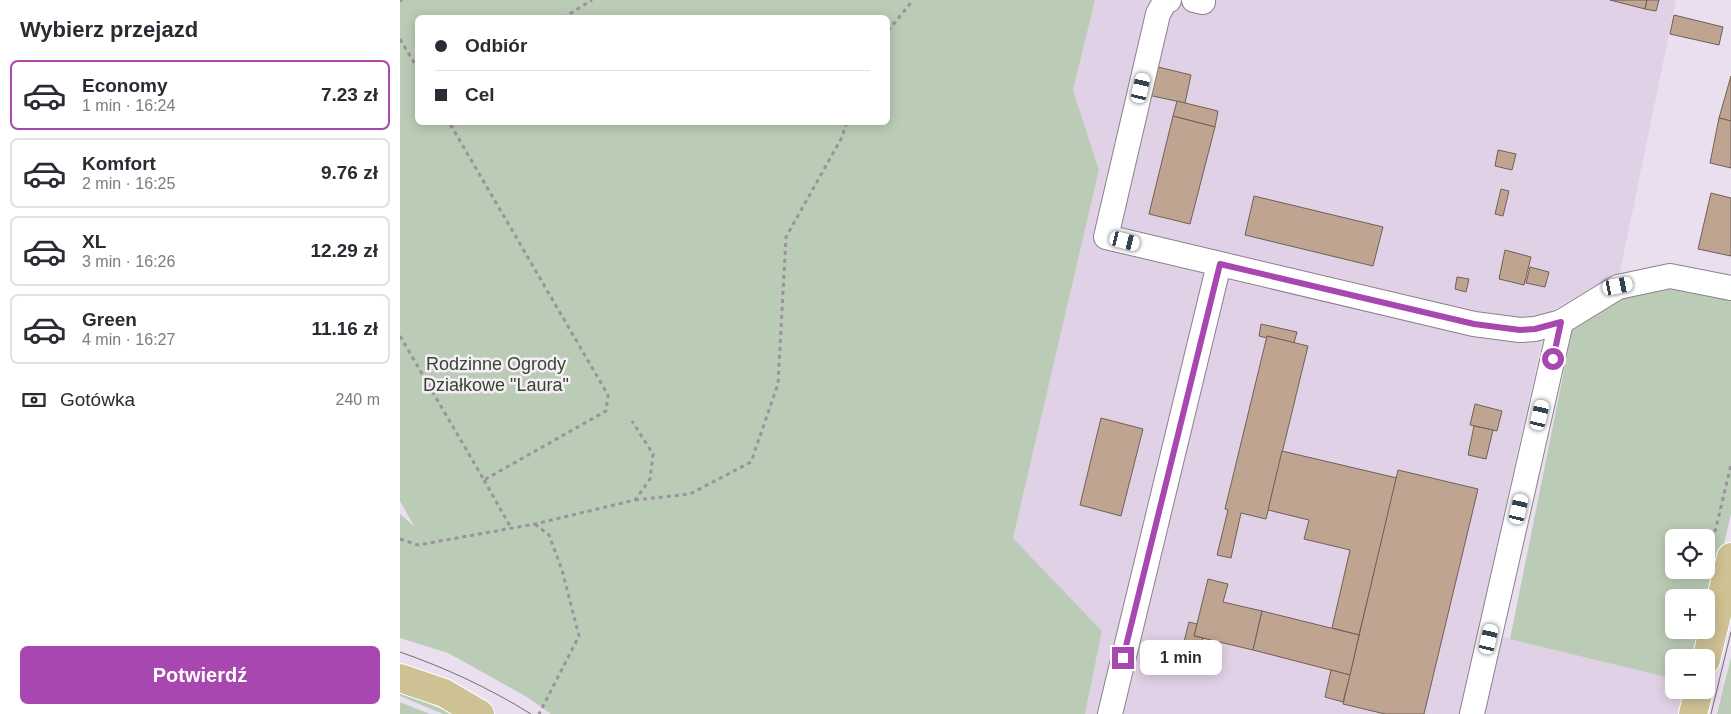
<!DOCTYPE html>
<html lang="pl">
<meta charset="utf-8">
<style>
:root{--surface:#fff;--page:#f2f2f3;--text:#2b2b33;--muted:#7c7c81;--line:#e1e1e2;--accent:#a747af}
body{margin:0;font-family:Helvetica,sans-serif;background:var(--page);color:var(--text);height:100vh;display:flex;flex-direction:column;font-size:19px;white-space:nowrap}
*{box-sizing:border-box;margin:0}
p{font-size:16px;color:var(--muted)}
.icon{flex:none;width:28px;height:28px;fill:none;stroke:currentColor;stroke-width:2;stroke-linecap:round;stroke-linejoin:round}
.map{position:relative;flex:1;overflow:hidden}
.sheet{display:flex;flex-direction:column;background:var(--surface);width:400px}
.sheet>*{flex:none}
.hud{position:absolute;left:15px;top:15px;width:475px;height:110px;border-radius:8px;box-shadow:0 2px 12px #0003;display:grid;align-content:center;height:110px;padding:0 20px;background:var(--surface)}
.buttons{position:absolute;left:1265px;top:529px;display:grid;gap:10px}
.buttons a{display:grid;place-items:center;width:50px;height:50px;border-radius:8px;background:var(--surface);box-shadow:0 2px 12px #0003;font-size:25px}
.end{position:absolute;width:22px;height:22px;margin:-11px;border:6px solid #a747af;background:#fff;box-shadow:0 0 0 2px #fff}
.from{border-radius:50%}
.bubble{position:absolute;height:35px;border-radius:8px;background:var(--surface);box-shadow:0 2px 12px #0003;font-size:16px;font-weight:800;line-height:35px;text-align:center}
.car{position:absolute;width:15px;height:30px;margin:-15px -8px;border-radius:6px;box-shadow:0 0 4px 1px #0007;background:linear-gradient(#fff 24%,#345 0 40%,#fff 0 76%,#345 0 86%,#fff 0)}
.hud b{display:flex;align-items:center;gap:18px;height:48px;font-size:19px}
.hud b+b{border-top:1px solid var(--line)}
.hud i{width:12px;height:12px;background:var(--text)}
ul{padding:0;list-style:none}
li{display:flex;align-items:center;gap:15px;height:70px;margin:0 10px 8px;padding:0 10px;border:2px solid var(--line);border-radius:8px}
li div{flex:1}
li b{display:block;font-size:19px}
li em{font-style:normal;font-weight:800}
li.active{border-color:var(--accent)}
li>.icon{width:45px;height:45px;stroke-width:1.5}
h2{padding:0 20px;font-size:22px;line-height:60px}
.pay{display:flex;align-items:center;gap:12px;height:55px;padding:0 20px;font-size:19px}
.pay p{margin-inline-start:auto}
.primary-button{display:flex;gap:10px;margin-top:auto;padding:10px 20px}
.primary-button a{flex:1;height:58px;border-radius:8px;background:var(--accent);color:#fff;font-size:20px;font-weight:800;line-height:58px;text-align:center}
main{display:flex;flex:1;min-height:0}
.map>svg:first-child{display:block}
</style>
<main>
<section class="sheet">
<h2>Wybierz przejazd</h2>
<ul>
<li class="active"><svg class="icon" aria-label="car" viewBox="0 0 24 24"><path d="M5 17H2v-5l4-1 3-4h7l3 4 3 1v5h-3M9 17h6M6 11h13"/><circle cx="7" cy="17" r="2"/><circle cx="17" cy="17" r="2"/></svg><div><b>Economy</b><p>1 min · 16:24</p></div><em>7.23 zł</em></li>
<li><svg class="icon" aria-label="car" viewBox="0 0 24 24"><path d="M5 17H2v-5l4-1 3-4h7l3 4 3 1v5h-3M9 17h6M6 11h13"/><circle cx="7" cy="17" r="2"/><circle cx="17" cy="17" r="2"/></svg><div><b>Komfort</b><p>2 min · 16:25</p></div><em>9.76 zł</em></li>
<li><svg class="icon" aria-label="car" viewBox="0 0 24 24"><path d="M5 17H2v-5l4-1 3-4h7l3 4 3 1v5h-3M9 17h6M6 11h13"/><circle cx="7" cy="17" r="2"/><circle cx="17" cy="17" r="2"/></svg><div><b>XL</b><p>3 min · 16:26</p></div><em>12.29 zł</em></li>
<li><svg class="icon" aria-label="car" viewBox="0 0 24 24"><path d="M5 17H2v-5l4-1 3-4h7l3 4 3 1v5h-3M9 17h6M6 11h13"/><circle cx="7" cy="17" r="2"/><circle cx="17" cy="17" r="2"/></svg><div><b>Green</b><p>4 min · 16:27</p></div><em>11.16 zł</em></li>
</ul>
<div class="pay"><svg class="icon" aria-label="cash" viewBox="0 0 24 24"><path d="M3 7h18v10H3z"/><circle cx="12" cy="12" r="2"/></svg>Gotówka<p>240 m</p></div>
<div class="primary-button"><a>Potwierdź</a></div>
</section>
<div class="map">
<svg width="1331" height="714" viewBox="0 0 1331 714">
<rect width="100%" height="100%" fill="#eadfee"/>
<polygon fill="#e1d1e6" points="695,0 1276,0 1220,272 1148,313 1078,631 1274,679 1274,690 1290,690 1284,714 685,714 702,631 613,538 699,170 673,90"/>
<g fill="#bbccb6" fill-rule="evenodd">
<path d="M0,0H695L673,90L699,170L613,538L702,631L685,714H151L127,697L48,653L0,638V514L14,526L0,501ZM18,18H488V122H18Z"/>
<path d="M1276,289L1331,298V514L1306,621V598H1274V630H1304L1298,657L1274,658V679L1110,639L1173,326L1222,296ZM1274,538H1306V570H1274Z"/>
<polygon points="1331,657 1331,714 1317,714"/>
<polygon points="0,691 53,714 43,714 0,696"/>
<polygon points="0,702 30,714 0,714"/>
</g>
<g fill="#bfa491" stroke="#6f6056">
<polygon points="1210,0 1247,0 1245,9"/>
<polygon points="1247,0 1259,0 1256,11 1245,9"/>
<polygon points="1274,15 1323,27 1319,45 1270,34"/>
<polygon points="754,66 791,75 785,103 748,95"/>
<polygon points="1331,76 1331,121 1319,118"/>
<polygon points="777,101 818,111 815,127 773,116"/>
<polygon points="773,116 815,127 790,224 749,214"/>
<polygon points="1319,118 1331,121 1331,168 1310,163"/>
<polygon points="1098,150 1116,154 1112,170 1095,166"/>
<polygon points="1101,189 1109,191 1103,216 1095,214"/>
<polygon points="1311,193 1331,198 1331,256 1298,249"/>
<polygon points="854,196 983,227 973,266 845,235"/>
<polygon points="1105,250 1131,257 1124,285 1099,279"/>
<polygon points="1130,267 1149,272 1145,287 1126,283"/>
<polygon points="1057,277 1069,279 1066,292 1055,289"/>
<polygon points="861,324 897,332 894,343 867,336 867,338 859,336"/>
<polygon points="867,336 908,346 866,519 841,513 831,558 817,555 828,510 825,509"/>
<polygon points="1075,404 1102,411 1097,431 1070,425"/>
<polygon points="701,418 743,429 721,516 680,505"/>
<polygon points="1074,426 1093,430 1086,459 1068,455"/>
<polygon points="882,451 997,478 959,635 932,628 950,550 904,539 909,520 868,510"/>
<polygon points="998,470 1078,489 1024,714 985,714 943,704"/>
<polygon points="808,579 828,584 823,602 862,611 853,650 794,636"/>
<polygon points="862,611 959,635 950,675 853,650"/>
<polygon points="789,622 797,624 794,636 803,638 802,643 798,646 784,642"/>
<polygon points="931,670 950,675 943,702 925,697"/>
</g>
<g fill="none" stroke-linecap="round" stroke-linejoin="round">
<defs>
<g id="minor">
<polyline points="769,0 765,1 758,14 706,237 1074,324 1120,330 1135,329 1161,322 1218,287 1270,276 1331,288"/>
<polyline points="794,0 803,2"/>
<polyline points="710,714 819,264"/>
<polyline points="1072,714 1161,322"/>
</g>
<g id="major">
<polyline points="1306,660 1331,557"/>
<polyline points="0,678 44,693 80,714"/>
<polyline points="1293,714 1299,690"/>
</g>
</defs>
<use href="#minor" stroke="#8b808e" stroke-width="26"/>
<use href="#major" stroke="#fff" stroke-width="30"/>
<g stroke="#9a929d" stroke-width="3" stroke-dasharray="4 4" stroke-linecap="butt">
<polyline points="0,1 2,0"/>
<polyline points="163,18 192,0"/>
<polyline points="488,31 513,0"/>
<polyline points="0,39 18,69"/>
<polyline points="0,336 84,480 206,411 208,395 49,122"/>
<polyline points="84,480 111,528"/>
<polyline points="235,500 290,494 351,462 378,384 386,237 441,139 447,122"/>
<polyline points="135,524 149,535 162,570 179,636 139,714"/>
<polyline points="0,539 18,545 135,524 235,500 250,479 253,454 232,421"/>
<polyline points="1313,540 1331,465"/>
</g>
<use href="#minor" stroke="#fff" stroke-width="24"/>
<use href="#major" stroke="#cec294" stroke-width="28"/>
<g stroke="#736c75" stroke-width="1">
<path d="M0,652C46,668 89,688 131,714"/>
<polyline points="1311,714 1331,632"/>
</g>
</g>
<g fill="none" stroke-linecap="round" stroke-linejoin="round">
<polyline stroke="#a747af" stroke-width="6" points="723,658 820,264 1074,324 1120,330 1135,329 1161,322 1153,359"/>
</g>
<g text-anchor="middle" stroke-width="5" stroke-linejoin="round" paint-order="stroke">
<g font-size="18" fill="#2e4b24" stroke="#f8ecfb">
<text x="96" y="370">Rodzinne Ogrody<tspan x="96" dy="21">Działkowe "Laura"</tspan></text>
</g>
</g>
</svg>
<div class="buttons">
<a><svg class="icon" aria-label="locate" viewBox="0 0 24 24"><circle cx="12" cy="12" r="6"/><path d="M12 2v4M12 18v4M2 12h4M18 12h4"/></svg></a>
<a>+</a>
<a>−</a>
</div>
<i class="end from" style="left:1153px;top:359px"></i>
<i class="end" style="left:723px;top:658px"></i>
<div class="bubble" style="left:740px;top:640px;width:82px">1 min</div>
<i class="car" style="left:741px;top:88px;rotate:13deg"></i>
<i class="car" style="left:725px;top:241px;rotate:104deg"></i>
<i class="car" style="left:1218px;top:286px;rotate:79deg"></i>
<i class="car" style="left:1140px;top:415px;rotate:13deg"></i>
<i class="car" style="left:1119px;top:509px;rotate:13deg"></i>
<i class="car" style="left:1089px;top:639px;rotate:13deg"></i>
<div class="hud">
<b><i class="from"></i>Odbiór</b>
<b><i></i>Cel</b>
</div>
</div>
</main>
